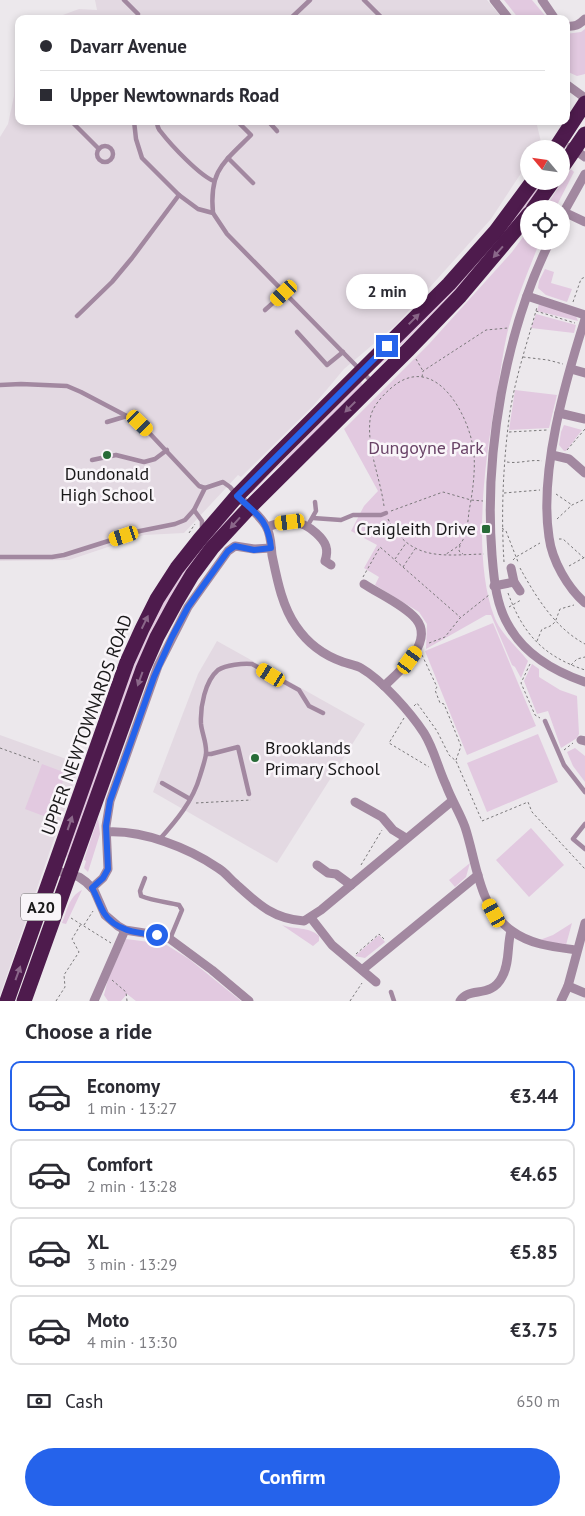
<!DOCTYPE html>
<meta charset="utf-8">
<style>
:root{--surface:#fff;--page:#f7f7f7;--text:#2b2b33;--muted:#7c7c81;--line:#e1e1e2;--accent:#2563eb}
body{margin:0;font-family:"PT Sans",sans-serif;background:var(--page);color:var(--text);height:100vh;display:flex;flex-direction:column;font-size:19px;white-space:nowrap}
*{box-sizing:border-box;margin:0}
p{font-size:16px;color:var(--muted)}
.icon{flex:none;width:28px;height:28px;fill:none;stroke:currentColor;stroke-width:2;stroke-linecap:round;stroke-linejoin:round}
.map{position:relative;height:1001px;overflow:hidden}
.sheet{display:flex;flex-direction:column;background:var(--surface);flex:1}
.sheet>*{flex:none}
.guide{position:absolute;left:15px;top:15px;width:555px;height:110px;border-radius:10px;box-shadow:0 2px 8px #0003;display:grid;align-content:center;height:110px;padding:0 25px;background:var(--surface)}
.needle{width:32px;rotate:299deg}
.controls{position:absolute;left:520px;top:140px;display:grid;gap:10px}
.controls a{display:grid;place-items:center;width:50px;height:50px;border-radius:50%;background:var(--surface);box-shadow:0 2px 8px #0003;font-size:25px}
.end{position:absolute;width:22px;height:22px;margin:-11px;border:6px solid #2563eb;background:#fff;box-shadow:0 0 0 2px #fff}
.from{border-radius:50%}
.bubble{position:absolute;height:35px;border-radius:18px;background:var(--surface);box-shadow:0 2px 8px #0003;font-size:16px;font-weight:700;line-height:35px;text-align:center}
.car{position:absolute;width:15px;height:30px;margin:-15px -8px;border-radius:6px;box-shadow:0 0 4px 1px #0007;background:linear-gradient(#f5c518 24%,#345 0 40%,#f5c518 0 76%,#345 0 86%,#f5c518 0)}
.guide b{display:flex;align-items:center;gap:18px;height:48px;font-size:19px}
.guide b+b{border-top:1px solid var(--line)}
.guide i{width:12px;height:12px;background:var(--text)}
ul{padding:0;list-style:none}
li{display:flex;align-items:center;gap:15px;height:70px;margin:0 10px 8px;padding:0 15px;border:2px solid var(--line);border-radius:10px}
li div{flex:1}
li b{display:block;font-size:19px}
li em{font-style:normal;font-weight:700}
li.current{border-color:var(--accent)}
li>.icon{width:45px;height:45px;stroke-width:1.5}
h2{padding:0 25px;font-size:22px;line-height:60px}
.pay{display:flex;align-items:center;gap:12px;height:55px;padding:0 25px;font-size:19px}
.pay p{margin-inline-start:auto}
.button{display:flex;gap:10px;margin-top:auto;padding:10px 25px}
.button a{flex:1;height:58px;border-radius:30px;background:var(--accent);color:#fff;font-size:20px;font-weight:700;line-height:58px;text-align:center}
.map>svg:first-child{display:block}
</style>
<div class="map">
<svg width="585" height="1001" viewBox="0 0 585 1001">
<rect width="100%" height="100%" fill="#ece8ec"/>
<g fill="#e3d9e2">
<polygon points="95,0 487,0 503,19 52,19 79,9 97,10"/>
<polygon points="19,59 19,121 536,121 541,142 537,149 529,149 529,161 491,219 396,325 344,369 313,406 241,477 238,475 184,533 144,535 69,560 0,561 0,137 8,124 14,96 15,68"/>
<polygon points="217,641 365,724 277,863 153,792 198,674"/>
<polygon points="0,735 80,764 0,995"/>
</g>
<g fill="#e2c9e0">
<polygon points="504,0 532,0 548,19 519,19"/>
<polygon points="585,29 585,74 577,76 566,71 566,34 581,32"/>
<polygon points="571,169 574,172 555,209 544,209"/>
<polygon points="541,181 546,181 526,208 476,270 388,358 372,370 524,205"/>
<path d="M529,229V241H540C528,272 515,302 507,334C503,351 501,369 498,387C486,451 471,554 494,616C500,633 517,647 528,661L521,678L515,667L512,665L491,615H486L426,649L427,624L419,612L375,585L379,577L364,568L377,545L351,531L364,506L378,491L344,429L429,344L512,252Z"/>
<polygon points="545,269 554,272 551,283 572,289 567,302 546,295 538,288 539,281"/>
<polygon points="539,304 576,316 578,321 537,311"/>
<polygon points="536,314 576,325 574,333 531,328"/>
<polygon points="361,382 363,386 303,447 274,470 253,492 249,494"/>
<polygon points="515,390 557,395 549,428 509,430"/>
<polygon points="564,425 582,430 566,451 564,451 559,445 561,432"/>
<polygon points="237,509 185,577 70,858 64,856 84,797 151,620 185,568 214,533"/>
<polygon points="493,623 536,726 467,755 425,651"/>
<polygon points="532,664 539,669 539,677 560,690 577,696 579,734 577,738 561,748 548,711 537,714 524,681"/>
<polygon points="538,734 558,782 487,812 467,763"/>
<polygon points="575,748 585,756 585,782 573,766 567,752"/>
<polygon points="42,764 66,773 49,818 25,809"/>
<polygon points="98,818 100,834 88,872 84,868 86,861 84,860"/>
<polygon points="531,828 564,865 529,897 496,860"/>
<polygon points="470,863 466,877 455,887 449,880"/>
<path d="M82,890L66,924L62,923C67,911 69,896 82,890Z"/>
<polygon points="572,923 566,945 537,941 553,935"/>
<path d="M282,925C295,930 308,926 319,936V941L313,946Z"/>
<polygon points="379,935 385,942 365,958 355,956"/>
<polygon points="126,939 165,944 189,959 241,1001 136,1001 127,994 121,1001 108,1001 104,995 108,979"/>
</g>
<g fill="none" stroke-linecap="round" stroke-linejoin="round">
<g stroke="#7a787a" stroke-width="1" stroke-dasharray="2.5 2.5" stroke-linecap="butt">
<polyline points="573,302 581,279 585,277"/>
<polyline points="536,311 575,323"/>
<polyline points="523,357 548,360 563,364"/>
<polyline points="416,359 423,371"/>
<polyline points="422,377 423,371 486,330 508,328"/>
<polyline points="509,432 547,430"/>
<polyline points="567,450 585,429"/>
<path d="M507,462C519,464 531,459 542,461"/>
<polyline points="504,493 540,490"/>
<polyline points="556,494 572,505"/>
<path d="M384,506C380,477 367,449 370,420C371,408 382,396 390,389C431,352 464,406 472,442C477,461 473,491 469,511C468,521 467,535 461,543C457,548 450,551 445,555"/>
<polyline points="391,511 443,492 471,500 483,501"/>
<path d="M388,519C411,562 443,555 484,554"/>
<polyline points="557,519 572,505 585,499"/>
<polyline points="502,528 506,531 518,562"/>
<polyline points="189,533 195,524"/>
<polyline points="559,539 563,539 584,558"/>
<polyline points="460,545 459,551 463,554"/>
<polyline points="395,559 406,543"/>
<polyline points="513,560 516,557 540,543"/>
<path d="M504,562C501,515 503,466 509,419C514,381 527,344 537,307"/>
<polyline points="569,566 585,557"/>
<polyline points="403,567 415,549"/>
<path d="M520,568C536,597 555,628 585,644"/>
<polyline points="363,577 380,547 460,617"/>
<path d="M508,593C523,634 543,656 585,670"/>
<polyline points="509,607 521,600"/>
<path d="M537,641L542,629C557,625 555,621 560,609L574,605"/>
<polyline points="429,643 445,637 460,618 489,595"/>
<polyline points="422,655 437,687 435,690 440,703 444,704 461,746 456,760"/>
<polyline points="530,664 521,683 535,715 540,718"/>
<polyline points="571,665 577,659 585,657"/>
<polyline points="414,706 417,703 437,731 449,755 456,761 482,821 528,802 532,812 585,869"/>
<polyline points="404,718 389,743 429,767"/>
<polyline points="0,748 39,762"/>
<polyline points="564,750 573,743"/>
<polyline points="196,803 251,800"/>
<polyline points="361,865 382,830"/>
<polyline points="71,918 111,943"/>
<polyline points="84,925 93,911"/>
<polyline points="356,954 379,934 384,939"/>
<polyline points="112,980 126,992 127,1001"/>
<polyline points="56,1001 65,987 64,975 79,952 72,939 81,924"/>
<polyline points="350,1001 362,983"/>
</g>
<g stroke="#a288a0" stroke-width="4.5">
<polyline points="124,0 138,14"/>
<polyline points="364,0 383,19"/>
<polyline points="290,19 310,0"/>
<polyline points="71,121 99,149"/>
<polyline points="134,121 136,139 142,158 179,195 198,209 213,213 227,234 373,383"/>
<path d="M157,121C157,125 158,129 161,132C171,145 200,176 214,181"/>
<polyline points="268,121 277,131"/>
<circle cx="105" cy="154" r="8"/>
<polyline points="228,158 253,183"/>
<path d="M213,213C209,171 223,163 251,135L237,121"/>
<polyline points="265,310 284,293"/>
<polyline points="77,316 112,282 132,258 179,195"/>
<polyline points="297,332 327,365 343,352"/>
<polyline points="0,385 21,384 67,386 81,392 140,423 199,486 205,488 223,482 230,487 235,493"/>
<polyline points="107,422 127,416"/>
<polyline points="92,460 116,455 144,462 155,459 167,450"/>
<polyline points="194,510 202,521 202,530"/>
<polyline points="313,518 341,520 353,515 381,515 386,513"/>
<polyline points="308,525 316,511 315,502"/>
<polyline points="0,557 52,557 64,555 140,531 175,524 185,520 194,510 205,488"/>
<polyline points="545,721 564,765 585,792"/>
<polyline points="206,754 211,754 238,747 249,794"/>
<polyline points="162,783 190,799"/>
<polyline points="585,824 573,839 585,849"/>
<path d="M159,840C176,821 193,801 200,776C202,769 205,761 206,754C207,743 202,734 201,724C200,707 205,681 218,670C226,665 243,663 252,664L299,690L309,706L323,713"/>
<path d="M145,878L140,891L141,896C154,901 166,902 179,905L182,910L170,939"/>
<polyline points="391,992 394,1001"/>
</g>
<g stroke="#a288a0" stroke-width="9">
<polyline points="494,0 509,19"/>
<polyline points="542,0 555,19"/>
<path d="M566,26C575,27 579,25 585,19"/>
<polyline points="566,84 585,98"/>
<polyline points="571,147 585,157"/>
<polyline points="564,212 585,222"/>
<polyline points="561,217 585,174"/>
<path d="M550,241C505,332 484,454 492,555C494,580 496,606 510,628C526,655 556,672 585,682"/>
<polyline points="527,296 585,315"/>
<path d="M585,319C565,382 539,472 549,537C552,561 568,588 585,603"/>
<polyline points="571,369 585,373"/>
<polyline points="559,413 585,419"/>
<polyline points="552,455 569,459 585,473"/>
<path d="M237,496C247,505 259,514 266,526C271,534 271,546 272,555C277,579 282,606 296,626C308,644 323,655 343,662C349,664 356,665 361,668C382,680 411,713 424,733C434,749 438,768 446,785C451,799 460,813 465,827C477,863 478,907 512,931C531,945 554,947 577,950"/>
<path d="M267,527C286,520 301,519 316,533C326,542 329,549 325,561L331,565"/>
<polyline points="511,568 514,582 520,591"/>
<path d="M364,584C379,594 404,605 416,619C435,642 399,672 384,686"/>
<polyline points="494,586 514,582"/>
<polyline points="581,740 585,741"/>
<polyline points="355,802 382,817 393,830 406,838"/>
<path d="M107,832C143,830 189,848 218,868C225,872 230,879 236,884C258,904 273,919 304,921L321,910L452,801"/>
<polyline points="317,865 328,873 336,874 351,885"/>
<polyline points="54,870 79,877 86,882 94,890 105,915 118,926 125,930 157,935 170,939 212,970 249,1001"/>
<polyline points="92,888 103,878 108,869 106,826 110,801 158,666 188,607 228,551 235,546 254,549 271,548"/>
<polyline points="311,918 332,945 376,982"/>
<polyline points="362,970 478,875"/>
<polyline points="568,986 585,993"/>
<polyline points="94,1001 125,930"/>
<path d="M460,1001C469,986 491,999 502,977C510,963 507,945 511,931"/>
<polyline points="561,1001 568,986 585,923"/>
</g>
<g stroke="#4e1b4d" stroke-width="15">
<polyline points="555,149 585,103"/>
<polyline points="561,169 585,134"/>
<polyline points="533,209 553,181"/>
<polyline points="7,1001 127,662 142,629 157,599 177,568 200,539 237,496 274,458 449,284 496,231 533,181"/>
<polyline points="24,1001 143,669 157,637 176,602 192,575 212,548 249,508 408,350 460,296 529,214"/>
</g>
</g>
<defs><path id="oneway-solid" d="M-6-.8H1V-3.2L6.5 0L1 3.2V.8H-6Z" transform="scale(1.25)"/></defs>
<g fill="#8a6789">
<use href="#oneway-solid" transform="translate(498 252) rotate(131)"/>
<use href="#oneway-solid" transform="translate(414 319) rotate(-45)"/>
<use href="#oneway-solid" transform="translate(350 407) rotate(135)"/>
<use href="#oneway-solid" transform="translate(235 523) rotate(132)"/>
<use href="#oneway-solid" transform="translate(145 622) rotate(-64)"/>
<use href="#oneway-solid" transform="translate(140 679) rotate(110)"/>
<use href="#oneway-solid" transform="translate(70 823) rotate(-71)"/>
<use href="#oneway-solid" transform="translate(18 973) rotate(-70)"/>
</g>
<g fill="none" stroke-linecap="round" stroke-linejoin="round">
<path stroke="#2563eb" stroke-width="6" d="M157,935C138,933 115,931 104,913C99,905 97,896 92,888L103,878L108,869L106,826L110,801L154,677L172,637L188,607L228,551L235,546L254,550L271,548C268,519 257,515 237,496L387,346"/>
</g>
<g fill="#276b37" stroke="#f9f5f9" stroke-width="2">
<circle cx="107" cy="455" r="5"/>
<rect x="481" y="524" width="10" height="10" rx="2.5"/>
<circle cx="255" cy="758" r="5"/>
</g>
<g text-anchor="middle" stroke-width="5" stroke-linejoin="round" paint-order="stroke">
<rect fill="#f9f5f9" stroke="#5d5b5d" stroke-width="1" x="21" y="893.5" width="40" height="27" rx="4"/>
<g font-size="16" font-weight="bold" fill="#1a191a">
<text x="41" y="913">A20</text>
</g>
<g font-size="18" fill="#694367" stroke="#f9f5f9">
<text x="426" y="454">Dungoyne Park</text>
</g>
<g font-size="18" fill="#1a191a" stroke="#f9f5f9">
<text x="107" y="480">Dundonald<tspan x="107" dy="21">High School</tspan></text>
<text x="476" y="535" text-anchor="end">Craigleith Drive</text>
<text x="265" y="754" text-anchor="start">Brooklands<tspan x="265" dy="21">Primary School</tspan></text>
</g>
<g font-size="18" fill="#1a191a" stroke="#f9f5f9">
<text transform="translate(87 725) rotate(-70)" y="6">UPPER NEWTOWNARDS ROAD</text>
</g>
</g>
</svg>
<div class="controls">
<a><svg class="needle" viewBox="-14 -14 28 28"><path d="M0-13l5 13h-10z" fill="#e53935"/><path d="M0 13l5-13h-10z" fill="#7c7c81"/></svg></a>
<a><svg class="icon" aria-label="locate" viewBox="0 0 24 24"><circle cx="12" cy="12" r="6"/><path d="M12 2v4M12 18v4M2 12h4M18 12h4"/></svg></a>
</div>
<i class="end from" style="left:157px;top:935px"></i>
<i class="end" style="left:387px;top:346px"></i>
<div class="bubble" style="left:346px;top:274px;width:82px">2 min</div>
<i class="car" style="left:284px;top:293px;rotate:227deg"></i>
<i class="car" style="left:140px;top:423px;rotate:134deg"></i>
<i class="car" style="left:290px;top:522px;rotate:263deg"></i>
<i class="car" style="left:124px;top:536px;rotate:252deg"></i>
<i class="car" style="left:410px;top:660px;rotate:36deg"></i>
<i class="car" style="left:271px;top:675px;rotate:301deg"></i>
<i class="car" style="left:494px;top:913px;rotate:331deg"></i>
<div class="guide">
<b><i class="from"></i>Davarr Avenue</b>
<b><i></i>Upper Newtownards Road</b>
</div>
</div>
<section class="sheet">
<h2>Choose a ride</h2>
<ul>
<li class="current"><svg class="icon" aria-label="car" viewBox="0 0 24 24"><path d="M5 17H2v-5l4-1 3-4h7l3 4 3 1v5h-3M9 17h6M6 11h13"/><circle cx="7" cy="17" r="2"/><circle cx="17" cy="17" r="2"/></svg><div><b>Economy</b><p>1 min · 13:27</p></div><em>€3.44</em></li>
<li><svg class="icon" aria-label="car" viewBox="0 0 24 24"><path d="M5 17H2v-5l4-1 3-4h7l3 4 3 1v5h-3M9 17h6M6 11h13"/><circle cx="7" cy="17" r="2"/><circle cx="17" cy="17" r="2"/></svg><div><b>Comfort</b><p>2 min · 13:28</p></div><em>€4.65</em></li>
<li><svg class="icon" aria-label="car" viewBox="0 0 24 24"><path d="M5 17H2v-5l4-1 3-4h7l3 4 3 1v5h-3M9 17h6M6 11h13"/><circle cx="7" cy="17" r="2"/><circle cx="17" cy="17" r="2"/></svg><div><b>XL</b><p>3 min · 13:29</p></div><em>€5.85</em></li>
<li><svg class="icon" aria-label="car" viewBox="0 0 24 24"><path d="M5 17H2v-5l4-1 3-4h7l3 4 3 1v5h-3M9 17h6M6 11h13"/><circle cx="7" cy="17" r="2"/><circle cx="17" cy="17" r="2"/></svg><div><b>Moto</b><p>4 min · 13:30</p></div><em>€3.75</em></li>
</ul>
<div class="pay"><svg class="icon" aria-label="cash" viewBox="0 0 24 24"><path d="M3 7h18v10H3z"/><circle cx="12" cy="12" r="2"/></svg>Cash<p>650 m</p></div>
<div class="button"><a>Confirm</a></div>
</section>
